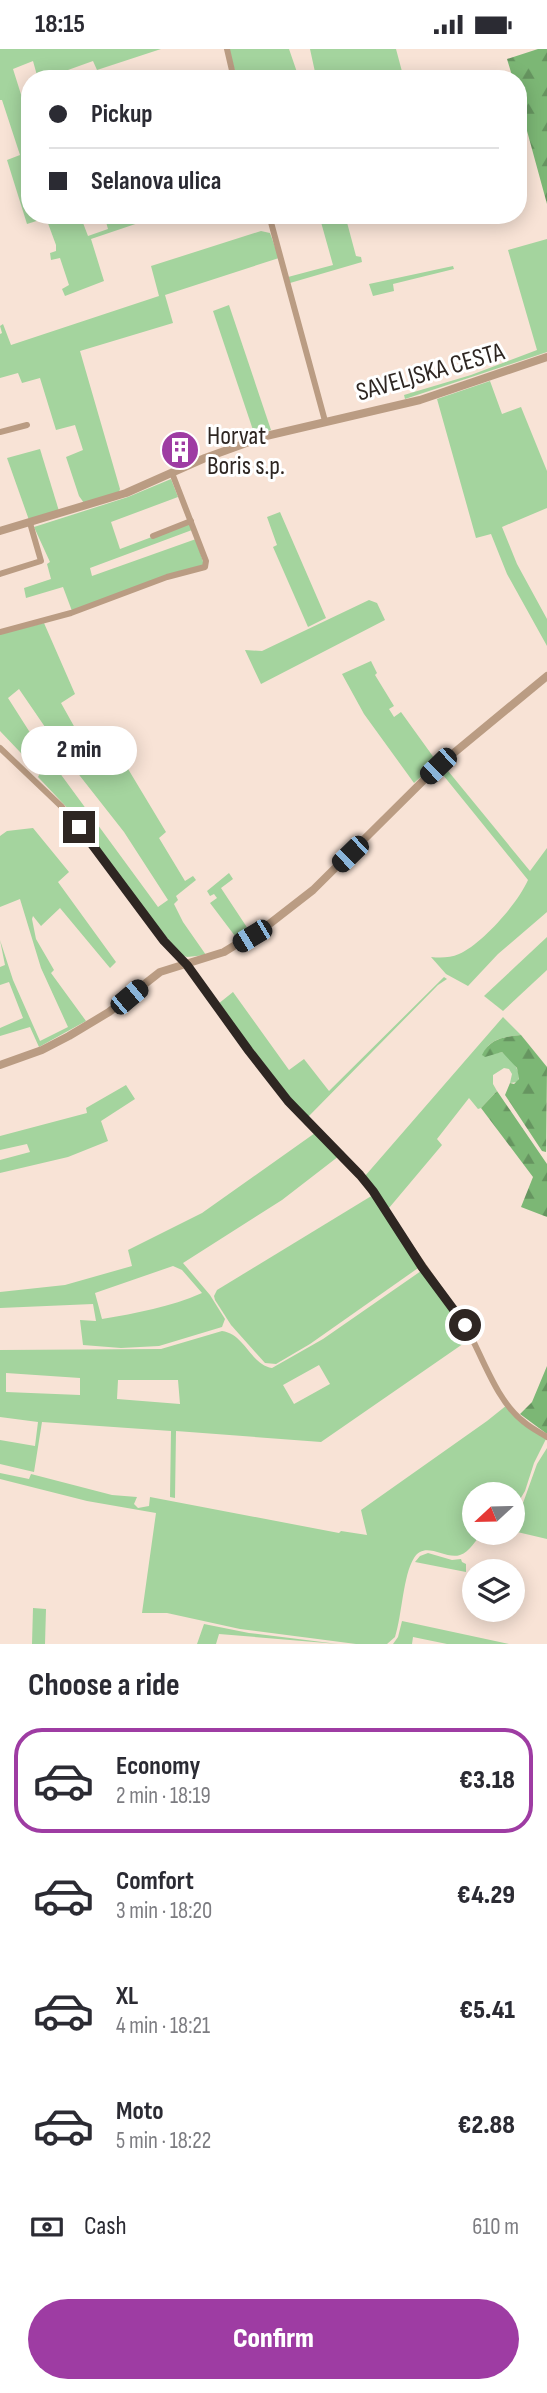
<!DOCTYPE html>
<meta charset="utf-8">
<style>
:root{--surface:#fff;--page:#f7f7f7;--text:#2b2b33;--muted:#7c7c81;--line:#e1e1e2;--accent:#9e3ca3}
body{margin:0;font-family:"Sofia Sans Condensed",sans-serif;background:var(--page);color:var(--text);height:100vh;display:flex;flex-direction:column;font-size:26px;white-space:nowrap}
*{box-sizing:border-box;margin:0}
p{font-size:23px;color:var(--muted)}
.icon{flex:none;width:38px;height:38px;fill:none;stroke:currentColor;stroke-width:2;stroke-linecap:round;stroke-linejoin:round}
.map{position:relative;height:1595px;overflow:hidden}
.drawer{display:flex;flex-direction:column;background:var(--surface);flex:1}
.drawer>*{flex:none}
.banner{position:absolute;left:21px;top:21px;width:506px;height:154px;border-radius:28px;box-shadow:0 4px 18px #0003;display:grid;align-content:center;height:154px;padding:0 28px;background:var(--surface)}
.needle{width:46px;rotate:248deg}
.buttons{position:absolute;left:462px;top:1433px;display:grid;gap:14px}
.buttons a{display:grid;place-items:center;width:63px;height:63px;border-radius:50%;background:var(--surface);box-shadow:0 4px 18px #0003;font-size:35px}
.end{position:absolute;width:32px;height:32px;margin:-16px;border:9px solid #2e2622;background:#fff;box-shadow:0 0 0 4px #fff}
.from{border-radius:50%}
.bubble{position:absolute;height:49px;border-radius:24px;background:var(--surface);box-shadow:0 4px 18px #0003;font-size:23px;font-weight:800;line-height:49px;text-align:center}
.car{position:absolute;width:21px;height:42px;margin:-21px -10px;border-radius:9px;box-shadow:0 0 5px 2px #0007;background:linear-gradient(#222 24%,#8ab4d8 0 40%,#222 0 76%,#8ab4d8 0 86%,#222 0)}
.banner b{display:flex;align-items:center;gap:24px;height:66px;font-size:26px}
.banner b+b{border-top:2px solid var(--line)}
.banner i{width:18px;height:18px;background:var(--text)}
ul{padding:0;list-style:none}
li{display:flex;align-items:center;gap:21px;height:105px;margin:0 14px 10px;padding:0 14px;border:4px solid transparent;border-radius:28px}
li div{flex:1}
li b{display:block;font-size:26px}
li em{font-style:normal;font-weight:800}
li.on{border-color:var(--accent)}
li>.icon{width:63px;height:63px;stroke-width:1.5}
h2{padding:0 28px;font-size:32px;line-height:84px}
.pay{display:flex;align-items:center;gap:18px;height:77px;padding:0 28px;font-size:26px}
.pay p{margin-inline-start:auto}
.cta{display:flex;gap:14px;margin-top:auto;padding:14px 28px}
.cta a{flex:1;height:80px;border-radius:42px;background:var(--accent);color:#fff;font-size:28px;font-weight:800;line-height:80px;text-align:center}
.status{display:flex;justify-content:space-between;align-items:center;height:49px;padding:0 35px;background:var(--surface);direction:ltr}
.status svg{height:19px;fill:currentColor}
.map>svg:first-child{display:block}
</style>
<div class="status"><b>18:15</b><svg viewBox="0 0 49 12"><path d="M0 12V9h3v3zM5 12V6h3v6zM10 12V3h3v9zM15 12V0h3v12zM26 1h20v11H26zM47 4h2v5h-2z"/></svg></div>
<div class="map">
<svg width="547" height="1595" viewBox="0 0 547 1595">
<defs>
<pattern id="forest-firs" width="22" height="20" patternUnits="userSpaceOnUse" patternTransform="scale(1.75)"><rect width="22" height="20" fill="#7cb775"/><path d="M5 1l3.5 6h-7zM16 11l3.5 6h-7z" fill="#669560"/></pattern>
</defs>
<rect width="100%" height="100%" fill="#f8e3d6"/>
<g fill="#a4d49e" fill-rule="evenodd">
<polygon points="0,0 161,0 97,21 93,12 43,30 38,30 33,12 13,20 30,74 30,166 80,166 88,187 108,180 104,166 162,166 91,190 104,232 65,247 62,240 69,236 60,209 51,211 50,204 56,202 56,196 46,169 27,175 7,111 20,106 2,51 0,51"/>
<polygon points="229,0 289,0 299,29 315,23 310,0 396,0 404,30 237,30"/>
<polygon points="319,166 345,166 356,207 361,208 362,213 290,234 288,228 333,216"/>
<polygon points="261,182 270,184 279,209 165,246 173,274 80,302 120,440 119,443 84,454 79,447 66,408 83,401 75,376 56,381 40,329 22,334 18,324 0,329 0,285 2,284 0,277 3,275 11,296 159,247 151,217"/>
<polygon points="547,190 547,303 405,350 404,346 471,326 537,301 508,201"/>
<polygon points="453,217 454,220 393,235 394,242 373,247 369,235"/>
<polygon points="229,256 271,381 255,387 213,262"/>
<polygon points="490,332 502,365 521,358 547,422 547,459 502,478 517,515 547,570 547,597 507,525 491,485 476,489 437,350"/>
<polygon points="40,400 59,462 29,471 7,409"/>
<polygon points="171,430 178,448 111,473 120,500 189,474 192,481 90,519 92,527 196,490 204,516 72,562 63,538 26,549 24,539 51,530 47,515 50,513 34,478 128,448"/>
<polygon points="280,463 326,569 308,578 273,498 277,496 267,468"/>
<polygon points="369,551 377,554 385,571 261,635 245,601 262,602"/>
<path d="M44,574L75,645L61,654L89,704L110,690L166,783L159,789L185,832L193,827L196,831L176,847L178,851L174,855L183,873L206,906L187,908L180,905L152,871L73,765L38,728L40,724L0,682V585ZM19,640L69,713L124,783L168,851L158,858L29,682L8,649Z"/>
<polygon points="371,612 377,624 375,626 394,657 389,660 394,668 401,663 437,713 414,734 364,665 342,625"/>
<path d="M444,717L530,822L547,799V863L498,905L468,937L446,925L431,908C440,909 450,909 459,905C482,895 518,854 528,831L439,721Z"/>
<polygon points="33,779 69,823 58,833 116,913 110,919 60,859 41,877 33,867 32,870 36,890 54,921 51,924 86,972 39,998 30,978 0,987 0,979 23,969 9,933 0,936 0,918 5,916 0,891 13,931 40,992 68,978 41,919 20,850 0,858 0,787 7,782"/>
<polygon points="229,824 233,830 221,839 250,883 238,891 210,854 217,849 214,845 210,847 207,842"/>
<polygon points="547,888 547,921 503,962 484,947"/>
<polygon points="444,928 447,930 438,936 308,1068 290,1050 218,955 233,943 289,1021 304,1010 329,1042"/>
<path d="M503,968L521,986C505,988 488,989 483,1007L502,1003C511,1010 522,1021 518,1033L510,1034L512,1025L509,1020L504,1019L493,1026V1035L497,1042L481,1059L478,1060L469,1049L437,1090L442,1096L389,1159L365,1127Z"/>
<polygon points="126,1036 135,1050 101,1072 108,1092 68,1108 0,1124 0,1111 30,1103 27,1095 0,1101 0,1087 87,1064 86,1059"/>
<path d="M315,1084L339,1107L282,1151L183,1214L210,1246L225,1270L222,1278L159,1297L121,1299L83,1296L80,1271L96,1272L93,1255L0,1259V1243L65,1236L132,1217L128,1201L202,1164ZM173,1217L182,1221L202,1244C170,1258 137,1264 102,1270L95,1244Z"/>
<polygon points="373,1146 421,1217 310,1295 276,1315 265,1314 231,1276 215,1251 214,1247 217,1241"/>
<path d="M421,1222L470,1290L321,1393L176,1382L175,1449L170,1448L171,1382L42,1373L34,1423L0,1415V1391L35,1397L38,1373L0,1368V1301L161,1300L222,1282C245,1285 250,1315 272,1319L323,1290ZM319,1316L330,1335L294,1355L283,1336ZM6,1324L80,1329V1346L6,1343ZM118,1331H178L180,1355L117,1350Z"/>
<path d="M507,1356L546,1390L534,1414L525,1442L513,1462V1446H474V1484H483C475,1491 470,1503 460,1506C445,1511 425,1491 414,1509C403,1526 402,1567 395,1588L387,1595H356L240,1580L167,1564H142L156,1464L87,1452L0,1430V1424L29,1430L31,1425L112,1446L137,1448L134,1455L138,1459L149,1457L150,1448L339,1484L341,1482L367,1486L361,1461L487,1372Z"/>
<polygon points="547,1399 547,1490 513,1482 513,1467 523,1454 537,1415"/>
<polygon points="428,1504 452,1511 461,1510 462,1513 466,1515 466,1523 415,1513 420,1507"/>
<polygon points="33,1559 46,1560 45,1595 32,1595"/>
<polygon points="402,1572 509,1595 447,1595 413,1588 412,1595 393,1595 398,1588"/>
<polygon points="204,1575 249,1584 338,1595 219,1585 216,1595 197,1595"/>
</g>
<g fill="url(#forest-firs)">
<polygon points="538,0 547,0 547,155 518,49 518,30 513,30 507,10"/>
<path d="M521,986L547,1018L546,1103L542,1102L505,1046L510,1034L514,1035L519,1030L517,1019L502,1003L485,1008L482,1006C490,989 504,988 521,986Z"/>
<polygon points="497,1042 547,1115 547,1168 521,1158 533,1128 481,1059"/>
<polygon points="547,1317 547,1385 520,1365 532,1353"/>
</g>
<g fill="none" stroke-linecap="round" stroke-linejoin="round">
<g stroke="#ba9c83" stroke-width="6">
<polyline points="227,0 234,30"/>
<polyline points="269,166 325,372"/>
<polyline points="0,383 27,376"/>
<polyline points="153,487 191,472"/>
<polyline points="0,525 41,512 30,474"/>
<polyline points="0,583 71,564 167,528 205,518 206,512 172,424"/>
<path d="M0,699L62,758L165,892L190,919L249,1002L288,1052L360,1126L465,1276C482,1306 496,1352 524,1373C531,1379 539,1383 547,1388"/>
</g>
<g stroke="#ba9c83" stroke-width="8">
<polyline points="0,482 126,444 205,409 266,387 420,351 547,308"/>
<polyline points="0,1016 42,1001 69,987 109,963 160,923 224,903 268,876 313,841 438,717 547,627"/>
</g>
</g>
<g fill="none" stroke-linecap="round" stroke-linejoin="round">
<polyline stroke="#2e2622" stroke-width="9" points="79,778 164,892 187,916 249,1002 288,1052 360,1126 373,1142 422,1218 465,1276"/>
</g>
<defs>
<symbol id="building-disc" viewBox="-11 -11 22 22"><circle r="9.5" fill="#9e3ca3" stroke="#fff"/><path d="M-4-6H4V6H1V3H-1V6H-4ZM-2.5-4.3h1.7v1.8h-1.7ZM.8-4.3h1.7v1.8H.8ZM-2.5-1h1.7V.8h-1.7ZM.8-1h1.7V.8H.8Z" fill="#fff"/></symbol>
</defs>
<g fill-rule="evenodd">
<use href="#building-disc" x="158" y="379" width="44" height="44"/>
</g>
<g text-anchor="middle" stroke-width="6" stroke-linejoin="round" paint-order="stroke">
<g font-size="26" fill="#2e2622" stroke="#fff">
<text transform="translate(430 322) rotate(-16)" y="9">SAVELJSKA CESTA</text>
</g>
<g font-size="26" fill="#2e2622" stroke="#fff" text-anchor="start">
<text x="207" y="395">Horvat<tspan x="207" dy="30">Boris s.p.</tspan></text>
</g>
</g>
</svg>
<div class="buttons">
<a><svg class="needle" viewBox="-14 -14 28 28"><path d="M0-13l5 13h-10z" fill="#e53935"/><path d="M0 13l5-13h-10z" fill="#7c7c81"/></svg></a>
<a><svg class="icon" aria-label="layers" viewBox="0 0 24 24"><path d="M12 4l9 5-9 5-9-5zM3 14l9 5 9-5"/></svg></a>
</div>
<i class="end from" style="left:465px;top:1276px"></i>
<i class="end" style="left:79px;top:778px"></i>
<div class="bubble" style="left:21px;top:677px;width:116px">2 min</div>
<i class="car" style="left:438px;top:717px;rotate:226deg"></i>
<i class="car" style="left:350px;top:805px;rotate:226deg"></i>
<i class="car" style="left:252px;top:887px;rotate:239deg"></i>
<i class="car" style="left:129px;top:948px;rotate:50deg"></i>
<div class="banner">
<b><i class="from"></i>Pickup</b>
<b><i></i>Selanova ulica</b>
</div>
</div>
<section class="drawer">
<h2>Choose a ride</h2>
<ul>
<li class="on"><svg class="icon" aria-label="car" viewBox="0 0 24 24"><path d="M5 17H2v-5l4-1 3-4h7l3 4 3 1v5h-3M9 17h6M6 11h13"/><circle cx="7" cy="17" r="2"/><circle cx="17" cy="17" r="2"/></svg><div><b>Economy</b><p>2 min · 18:19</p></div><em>€3.18</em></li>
<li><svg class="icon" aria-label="car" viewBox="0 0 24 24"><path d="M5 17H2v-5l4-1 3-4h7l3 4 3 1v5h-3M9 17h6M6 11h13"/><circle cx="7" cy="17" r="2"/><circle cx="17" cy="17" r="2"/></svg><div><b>Comfort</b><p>3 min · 18:20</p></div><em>€4.29</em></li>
<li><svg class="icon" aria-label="car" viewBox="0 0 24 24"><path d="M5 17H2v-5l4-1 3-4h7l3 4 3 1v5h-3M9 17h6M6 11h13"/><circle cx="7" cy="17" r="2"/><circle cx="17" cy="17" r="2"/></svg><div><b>XL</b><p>4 min · 18:21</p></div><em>€5.41</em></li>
<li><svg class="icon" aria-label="car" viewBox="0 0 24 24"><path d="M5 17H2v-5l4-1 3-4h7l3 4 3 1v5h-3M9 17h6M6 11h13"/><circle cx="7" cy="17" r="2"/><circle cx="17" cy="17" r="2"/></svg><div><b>Moto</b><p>5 min · 18:22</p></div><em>€2.88</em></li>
</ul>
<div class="pay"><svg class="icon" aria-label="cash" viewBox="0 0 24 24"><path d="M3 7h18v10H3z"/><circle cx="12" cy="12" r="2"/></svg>Cash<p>610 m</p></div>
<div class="cta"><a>Confirm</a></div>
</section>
